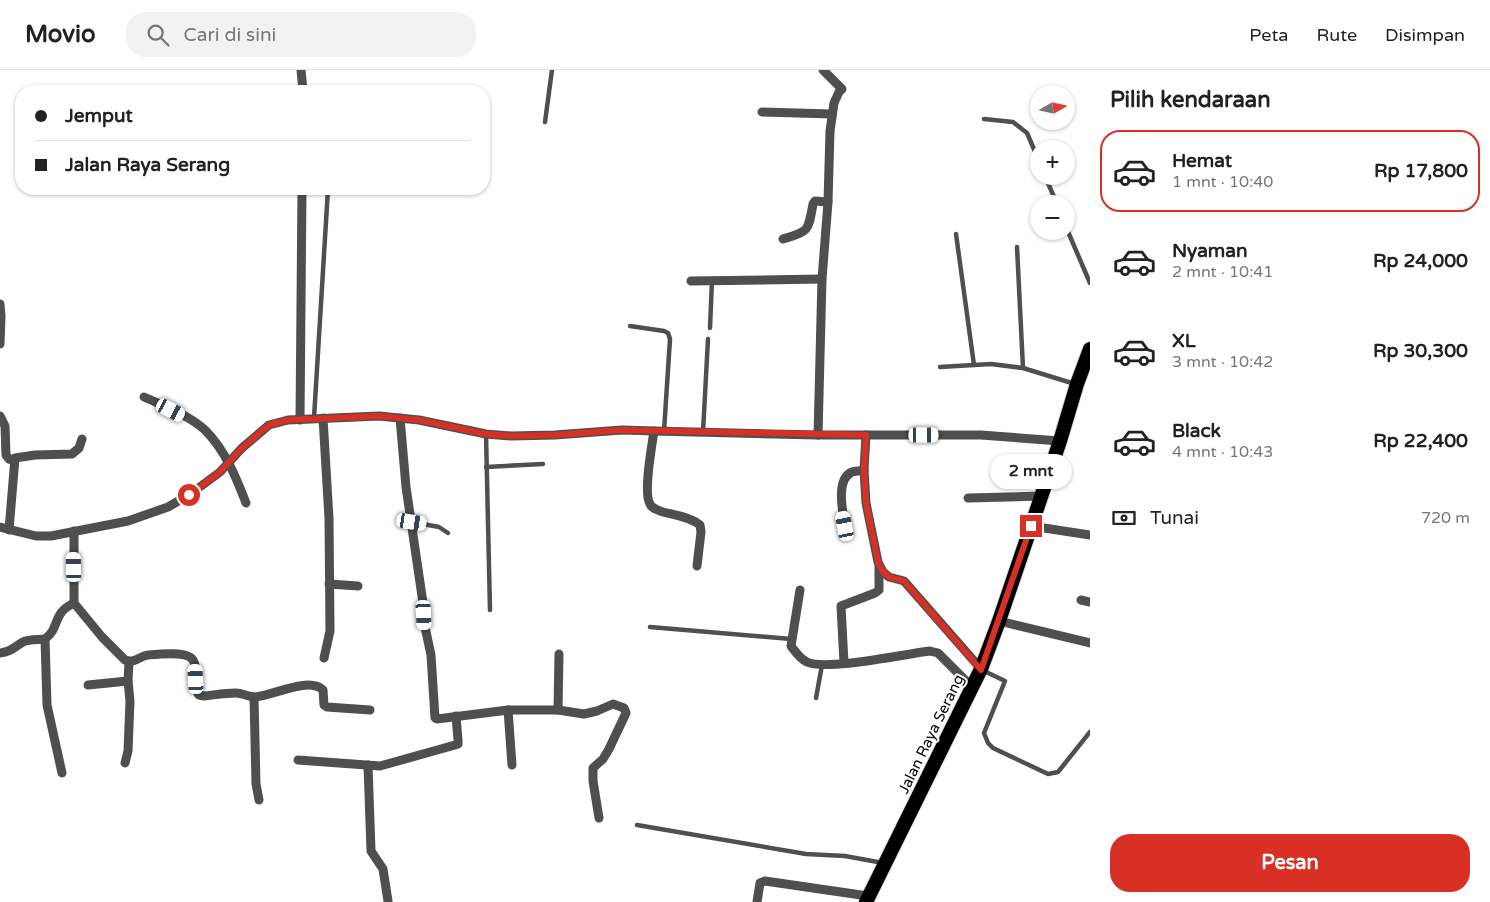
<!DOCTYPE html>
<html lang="id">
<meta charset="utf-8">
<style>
:root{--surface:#fff;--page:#f2f2f2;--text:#222;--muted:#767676;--line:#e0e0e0;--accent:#d93025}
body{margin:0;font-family:"Varela Round",sans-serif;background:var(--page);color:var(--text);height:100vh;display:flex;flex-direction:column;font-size:19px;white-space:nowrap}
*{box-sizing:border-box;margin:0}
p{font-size:16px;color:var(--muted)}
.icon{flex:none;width:28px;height:28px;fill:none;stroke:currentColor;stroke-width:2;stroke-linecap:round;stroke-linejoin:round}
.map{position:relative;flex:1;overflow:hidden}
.panel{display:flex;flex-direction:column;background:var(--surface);width:400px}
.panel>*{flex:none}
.guide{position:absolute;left:15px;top:15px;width:475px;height:110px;border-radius:20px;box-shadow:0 1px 4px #0004;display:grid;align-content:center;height:110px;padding:0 20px;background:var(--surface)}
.needle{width:32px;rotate:81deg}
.fabs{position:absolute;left:1030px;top:15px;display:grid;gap:10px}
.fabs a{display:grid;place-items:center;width:45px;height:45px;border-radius:50%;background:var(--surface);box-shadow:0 1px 4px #0004;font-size:25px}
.end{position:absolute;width:22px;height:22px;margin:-11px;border:6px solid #d93025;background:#fff;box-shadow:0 0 0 2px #fff}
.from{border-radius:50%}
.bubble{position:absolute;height:35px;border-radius:18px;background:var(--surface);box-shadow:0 1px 4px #0004;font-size:16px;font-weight:800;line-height:35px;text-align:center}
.car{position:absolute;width:15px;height:30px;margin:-15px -8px;border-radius:6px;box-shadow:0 0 4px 1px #0007;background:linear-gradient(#fff 24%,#345 0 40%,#fff 0 76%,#345 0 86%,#fff 0)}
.guide b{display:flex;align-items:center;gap:18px;height:48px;font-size:19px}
.guide b+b{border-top:1px solid var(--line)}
.guide i{width:12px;height:12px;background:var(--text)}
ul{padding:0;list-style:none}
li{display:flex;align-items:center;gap:15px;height:82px;margin:0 10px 8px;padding:0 10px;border:2px solid transparent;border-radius:20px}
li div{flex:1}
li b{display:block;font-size:19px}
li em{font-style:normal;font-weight:800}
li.current{border-color:var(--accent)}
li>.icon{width:45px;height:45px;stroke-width:1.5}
h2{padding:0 20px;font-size:22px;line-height:60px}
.pay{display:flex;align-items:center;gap:12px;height:55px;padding:0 20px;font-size:19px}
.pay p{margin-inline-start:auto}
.action{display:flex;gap:10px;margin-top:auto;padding:10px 20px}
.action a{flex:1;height:58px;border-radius:20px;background:var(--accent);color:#fff;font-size:20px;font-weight:800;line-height:58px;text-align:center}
header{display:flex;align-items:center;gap:30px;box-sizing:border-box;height:70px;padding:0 25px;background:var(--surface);border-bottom:1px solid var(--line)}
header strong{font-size:24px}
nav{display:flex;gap:28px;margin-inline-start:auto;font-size:18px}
.search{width:350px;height:45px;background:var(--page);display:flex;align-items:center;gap:12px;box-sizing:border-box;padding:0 18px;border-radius:20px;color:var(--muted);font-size:19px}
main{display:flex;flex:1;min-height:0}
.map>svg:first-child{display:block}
</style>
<header>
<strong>Movio</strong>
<div class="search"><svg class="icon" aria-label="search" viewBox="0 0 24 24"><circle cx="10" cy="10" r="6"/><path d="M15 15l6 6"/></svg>Cari di sini</div>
<nav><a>Peta</a><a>Rute</a><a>Disimpan</a></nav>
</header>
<main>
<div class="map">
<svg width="1090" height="832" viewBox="0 0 1090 832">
<rect width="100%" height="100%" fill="#fff"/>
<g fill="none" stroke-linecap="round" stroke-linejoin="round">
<defs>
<polyline id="trunk" points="866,832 981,599 999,551 1060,371 1077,314 1090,279"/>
</defs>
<use href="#trunk" stroke="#dbdbdb" stroke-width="16"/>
<g stroke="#4f4f4f" stroke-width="4.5">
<polyline points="984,49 1013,52 1027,63 1039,91"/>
<polyline points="545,52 552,0"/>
<polyline points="1045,106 1057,134"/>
<polyline points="1066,157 1090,213"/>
<polyline points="956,164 974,295"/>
<polyline points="1017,177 1023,298"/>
<polyline points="630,256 664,261 668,263 670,269 664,361"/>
<polyline points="710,258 712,210"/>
<polyline points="940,297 991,294 1023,298 1075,314"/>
<polyline points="314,348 328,119"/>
<polyline points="703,362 708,269"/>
<polyline points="486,364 490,540"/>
<polyline points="486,397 543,394"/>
<polyline points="412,452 439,457 448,463"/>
<polyline points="650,557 791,569"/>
<polyline points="982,600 1005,611 984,663 988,673 993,678 1048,704 1058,702 1090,662"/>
<polyline points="816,628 822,595"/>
<polyline points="637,755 806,784 845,786 883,793"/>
</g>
<g stroke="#4f4f4f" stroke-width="9">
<polyline points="301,0 303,21"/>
<polyline points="762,42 832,44"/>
<path d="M783,169C809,161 808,162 813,134L815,131L828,132"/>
<polyline points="691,211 822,209"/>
<polyline points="0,234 1,246 0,274"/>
<path d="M144,327C164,336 189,345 205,360C225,380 236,407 246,433"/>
<polyline points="0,346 5,356 6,385 9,389 14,391"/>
<polyline points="323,348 329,448 330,561 324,588"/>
<polyline points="400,348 406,417 423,533 425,557 431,585 435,648 437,649 508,640 558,640 584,644 597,641 613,634 624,638 626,643 609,679 603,689 593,698 593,711 599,748"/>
<polyline points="300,350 302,119"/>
<path d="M654,361C652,375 643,423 650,434C652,439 658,440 663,442C675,445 690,447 700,455L701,462L697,496"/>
<polyline points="818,365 822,209 828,132 830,61 834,33 839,22 842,19 823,0"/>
<polyline points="866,365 864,400 866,433 878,492 883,502 889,507 904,511 981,599"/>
<polyline points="968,428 1041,426"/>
<path d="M845,456C843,443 835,409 852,402C855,401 860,401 864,400"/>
<polyline points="1031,456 1090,465"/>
<polyline points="0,457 36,466 51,466 128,451 168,437 189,425 220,402 242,378 269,355 288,350 379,346 419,350 486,364 511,366 555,365 622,360 654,361 818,365 981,365 1060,371"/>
<polyline points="9,460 15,388 35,385 72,384 79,378 82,369"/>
<path d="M74,461V533L102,567L125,590C135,594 139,586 148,585C159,584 188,581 193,590C198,598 196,612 197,622L199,625L204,626C214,625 225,623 236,623C242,623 249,627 255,627C272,626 309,606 323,620L324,635L327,637L370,640"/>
<polyline points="329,514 358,516"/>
<path d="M800,520L791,576C795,581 800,589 807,592C826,601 905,584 930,581L938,583L973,618"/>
<polyline points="1081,530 1090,532"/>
<polyline points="999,551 1090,573"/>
<polyline points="45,569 47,635 62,703"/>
<path d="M0,583C11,582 14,577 23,572C29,569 39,570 45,569C61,557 51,544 74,533"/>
<polyline points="844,593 841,536 875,523 879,520 879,497"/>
<polyline points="88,615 128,611"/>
<polyline points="254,627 256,714 259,730"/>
<polyline points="508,640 512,695"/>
<polyline points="558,640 559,584"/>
<polyline points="298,690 380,696 455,675 458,674 458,670 456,646"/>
<polyline points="125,693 128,681 130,631 128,611 129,592"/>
<polyline points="368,695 371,781 383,799 388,831"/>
<polyline points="757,832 760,813 765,811 868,826"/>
</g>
<use href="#trunk" stroke="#000" stroke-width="14"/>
</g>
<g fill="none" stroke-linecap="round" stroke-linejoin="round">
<polyline stroke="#d93025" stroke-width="6" points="189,425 220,402 242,378 269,355 288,350 379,346 419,350 486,364 511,366 555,365 622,360 866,365 864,400 866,433 878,492 883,502 889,507 904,511 981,600 1031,456"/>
</g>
<g text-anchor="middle" stroke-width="4" stroke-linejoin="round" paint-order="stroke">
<g font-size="15" fill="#000" stroke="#fff">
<text transform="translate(931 664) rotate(-64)" y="5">Jalan Raya Serang</text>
</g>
</g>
</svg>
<div class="fabs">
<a><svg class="needle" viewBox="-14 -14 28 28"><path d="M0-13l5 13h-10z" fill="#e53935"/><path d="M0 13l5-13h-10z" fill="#767676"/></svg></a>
<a>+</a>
<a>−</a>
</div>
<i class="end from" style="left:189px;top:425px"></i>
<i class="end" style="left:1031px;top:456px"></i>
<div class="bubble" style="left:990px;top:384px;width:82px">2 mnt</div>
<i class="car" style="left:171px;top:340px;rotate:117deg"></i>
<i class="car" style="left:924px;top:365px;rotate:90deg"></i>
<i class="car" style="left:412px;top:452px;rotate:99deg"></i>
<i class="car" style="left:845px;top:456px;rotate:349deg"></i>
<i class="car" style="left:74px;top:497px;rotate:359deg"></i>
<i class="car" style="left:424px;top:545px;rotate:177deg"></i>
<i class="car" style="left:196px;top:609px;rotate:357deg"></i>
<div class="guide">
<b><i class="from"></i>Jemput</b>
<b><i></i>Jalan Raya Serang</b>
</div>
</div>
<section class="panel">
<h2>Pilih kendaraan</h2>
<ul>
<li class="current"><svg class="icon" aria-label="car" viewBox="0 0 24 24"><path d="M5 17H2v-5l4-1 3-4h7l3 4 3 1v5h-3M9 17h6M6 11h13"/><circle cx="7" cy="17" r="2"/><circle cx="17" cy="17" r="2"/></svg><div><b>Hemat</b><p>1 mnt · 10:40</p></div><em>Rp 17,800</em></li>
<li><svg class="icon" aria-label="car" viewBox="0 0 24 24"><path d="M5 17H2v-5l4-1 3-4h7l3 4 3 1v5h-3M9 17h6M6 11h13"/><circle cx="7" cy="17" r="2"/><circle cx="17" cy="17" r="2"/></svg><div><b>Nyaman</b><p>2 mnt · 10:41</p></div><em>Rp 24,000</em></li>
<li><svg class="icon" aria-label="car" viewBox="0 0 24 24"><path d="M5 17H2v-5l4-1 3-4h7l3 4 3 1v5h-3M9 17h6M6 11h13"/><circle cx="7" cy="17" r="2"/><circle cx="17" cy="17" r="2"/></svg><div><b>XL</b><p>3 mnt · 10:42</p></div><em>Rp 30,300</em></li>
<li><svg class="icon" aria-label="car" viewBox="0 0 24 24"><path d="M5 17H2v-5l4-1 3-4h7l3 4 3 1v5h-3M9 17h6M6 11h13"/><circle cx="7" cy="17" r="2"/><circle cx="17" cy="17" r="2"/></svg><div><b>Black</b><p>4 mnt · 10:43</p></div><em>Rp 22,400</em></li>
</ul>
<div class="pay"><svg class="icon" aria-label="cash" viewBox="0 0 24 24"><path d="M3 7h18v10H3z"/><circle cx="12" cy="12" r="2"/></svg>Tunai<p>720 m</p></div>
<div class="action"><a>Pesan</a></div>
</section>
</main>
